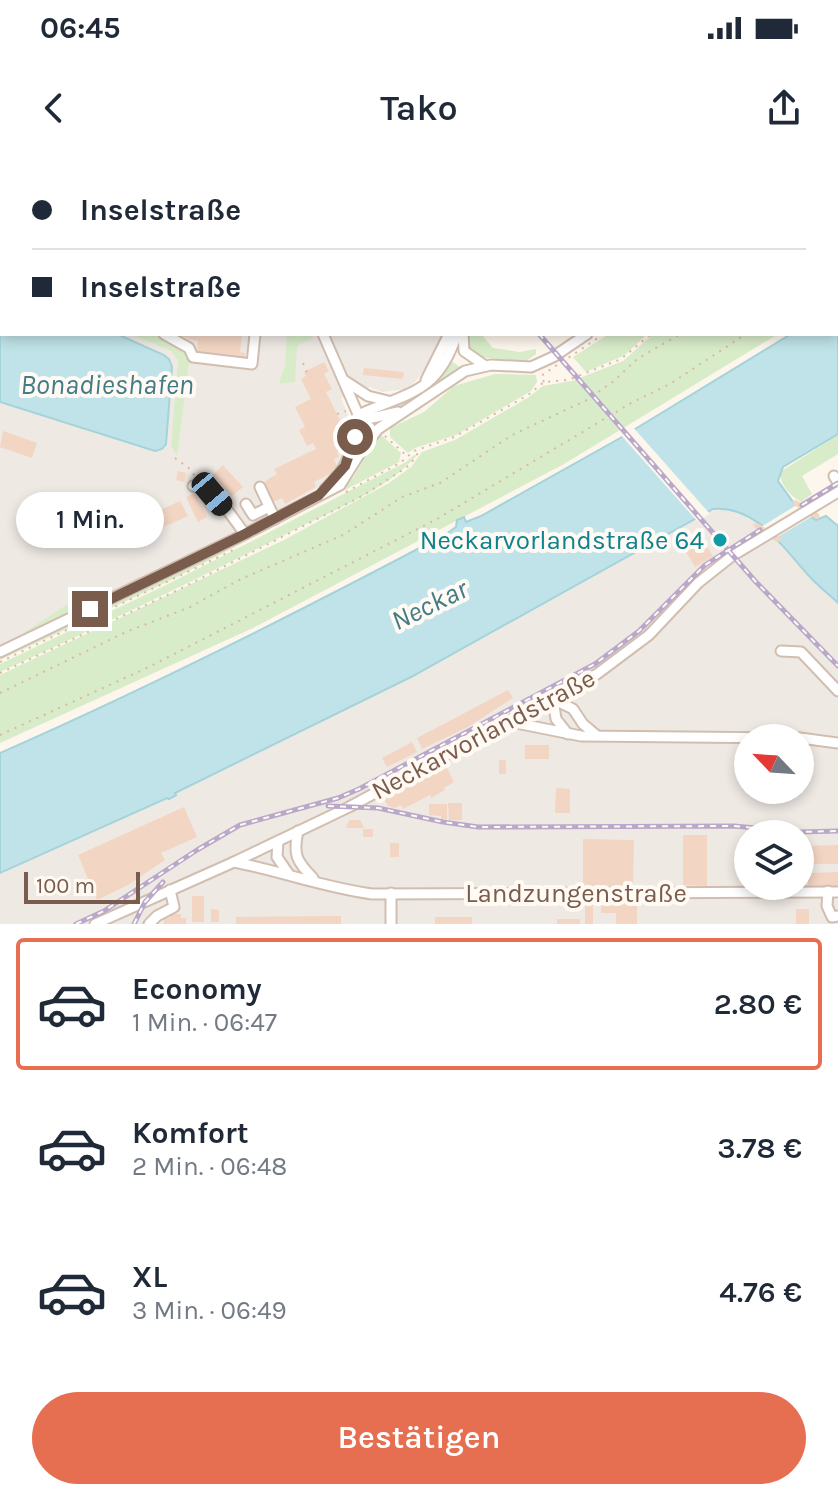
<!DOCTYPE html>
<html lang="de">
<meta charset="utf-8">
<style>
:root{--surface:#fff;--page:#f6f6f7;--text:#1f2937;--muted:#747a83;--line:#e0e1e3;--accent:#e76f51}
body{margin:0;font-family:Karla,sans-serif;background:var(--page);color:var(--text);height:100vh;display:flex;flex-direction:column;font-size:30px;white-space:nowrap}
*{box-sizing:border-box;margin:0}
p{font-size:26px;color:var(--muted)}
.icon{flex:none;width:44px;height:44px;fill:none;stroke:currentColor;stroke-width:2;stroke-linecap:round;stroke-linejoin:round}
.map{position:relative;height:764px;overflow:hidden}
.side{display:flex;flex-direction:column;background:var(--surface);flex:1}
.side>*{flex:none}
.top-card{position:absolute;left:0px;top:0px;width:838px;height:176px;box-shadow:0 4px 12px #0003;display:grid;align-content:center;height:176px;padding:0 32px;background:var(--surface)}
.needle{width:52px;rotate:295deg}
.fabs{position:absolute;left:734px;top:564px;display:grid;gap:16px}
.fabs a{display:grid;place-items:center;width:80px;height:80px;border-radius:50%;background:var(--surface);box-shadow:0 4px 12px #0003;font-size:40px}
.scale{position:absolute;left:24px;bottom:20px;width:116px;box-sizing:border-box;padding-left:8px;border:4px solid #7a5c4d;border-top:0;font-size:22px;line-height:28px;white-space:nowrap;color:#7a5c4d;-webkit-text-stroke:6px #fffaf3;paint-order:stroke}
.end{position:absolute;width:36px;height:36px;margin:-18px;border:10px solid #7a5c4d;background:#fff;box-shadow:0 0 0 4px #fff}
.from{border-radius:50%}
.bubble{position:absolute;height:56px;border-radius:28px;background:var(--surface);box-shadow:0 4px 12px #0003;font-size:26px;font-weight:600;line-height:56px;text-align:center}
.car{position:absolute;width:24px;height:48px;margin:-24px -12px;border-radius:10px;box-shadow:0 0 6px 2px #0007;background:linear-gradient(#222 24%,#8ab4d8 0 40%,#222 0 76%,#8ab4d8 0 86%,#222 0)}
.top-card b{display:flex;align-items:center;gap:28px;height:76px;font-size:30px}
.top-card b+b{border-top:2px solid var(--line)}
.top-card i{width:20px;height:20px;background:var(--text)}
ul{padding:14px 0 0;list-style:none}
li{display:flex;align-items:center;gap:24px;height:132px;margin:0 16px 12px;padding:0 16px;border:4px solid transparent;border-radius:8px}
li div{flex:1}
li b{display:block;font-size:30px}
li em{font-style:normal;font-weight:600}
li.current{border-color:var(--accent)}
li>.icon{width:72px;height:72px;stroke-width:1.5}
.action{display:flex;gap:16px;margin-top:auto;padding:16px 32px}
.action a{flex:1;height:92px;border-radius:48px;background:var(--accent);color:#fff;font-size:32px;font-weight:600;line-height:92px;text-align:center}
.status{display:flex;justify-content:space-between;align-items:center;height:56px;padding:0 40px;background:var(--surface);direction:ltr}
.status svg{height:22px;fill:currentColor}
header{display:flex;justify-content:space-between;align-items:center;height:104px;padding:0 32px;background:var(--surface);font-size:36px;font-weight:600}
.map>svg:first-child{display:block}
</style>
<div class="status"><b>06:45</b><svg viewBox="0 0 49 12"><path d="M0 12V9h3v3zM5 12V6h3v6zM10 12V3h3v9zM15 12V0h3v12zM26 1h20v11H26zM47 4h2v5h-2z"/></svg></div>
<header><svg class="icon" aria-label="back" viewBox="0 0 24 24"><path d="M15 5l-7 7 7 7"/></svg>Tako<svg class="icon" aria-label="share" viewBox="0 0 24 24"><path d="M12 15V3M7 8l5-5 5 5M5 13v7h14v-7"/></svg></header>
<div class="map">
<svg width="838" height="764" viewBox="0 0 838 764">
<rect width="100%" height="100%" fill="#fdf6ec"/>
<g fill="#efe9e4" fill-rule="evenodd">
<polygon points="0,0 404,0 406,2 2,2 2,71"/>
<polygon points="117,174 443,174 427,207 409,229 382,232 370,227 341,238 351,263 348,292 334,315 318,328 231,375 0,485 0,242 155,291 162,289 166,284 172,207 169,199"/>
<path d="M728,348L755,359L781,382L811,419L838,443V764H0V713L167,637L169,639L175,636L174,634L411,517L708,351ZM748,578H800V630H748ZM748,674H800V726H748Z"/>
</g>
<g fill="#d8ecc9">
<path d="M130,174C154,174 181,175 189,202L177,296L171,285L178,202L172,191Z"/>
<polygon points="287,174 311,174 313,178 297,186 295,222 279,224 285,205"/>
<polygon points="467,174 481,174 493,188 520,192 536,189 536,194 525,202 480,197 468,190"/>
<polygon points="609,174 647,174 625,195 586,212 573,197"/>
<polygon points="653,174 778,174 564,304 253,468 0,583 0,515 284,380 389,323 411,307 422,292 455,280 529,237 543,226 572,221 623,201"/>
<path d="M451,201L463,209L406,247L376,254V251C409,243 432,230 451,201Z"/>
<polygon points="495,214 536,215 537,222 531,231 456,275 415,288 408,293 390,277 390,268 424,252 454,226"/>
<polygon points="379,273 401,293 399,302 169,421 0,500 0,497 168,418 326,338 353,318"/>
<path d="M838,275V294L802,316L812,334L801,342C791,336 780,326 780,312Z"/>
<path d="M414,295H417C386,331 333,350 292,371C196,420 98,467 0,512V504L170,423L406,302Z"/>
<polygon points="68,444 69,454 22,474"/>
</g>
<g fill="#bfe3e8" stroke="#a5d3da" stroke-width="2">
<polygon points="0,58 2,174 117,174 164,195 169,199 172,207 166,284 162,289 155,291 0,242"/>
<path d="M838,145V274L783,307L778,321L796,346L816,360L826,356L838,366V443C829,434 819,427 810,417C784,389 757,345 713,349L411,517L175,633L176,635L169,639L167,638L0,713V593C152,526 299,452 446,374L456,367L457,360L464,357L466,362L481,356L622,277L791,174H836Z"/>
</g>
<g fill="#fdf6ec">
<polygon points="632,266 710,354 697,361 620,274"/>
<polygon points="800,343 816,354 774,379 759,368"/>
</g>
<g fill="#f3d5c3">
<polygon points="172,174 242,174 240,192 245,193 245,199 197,194 198,181"/>
<polygon points="324,202 329,211 324,214 332,229 326,232 347,274 342,276 347,287 337,292 339,297 334,299 337,307 333,309 334,312 314,322 316,327 285,344 282,338 271,343 263,325 267,320 277,314 274,309 316,289 313,283 307,286 299,270 305,267 295,247 311,239 301,219 306,216 304,212"/>
<polygon points="364,208 404,212 403,219 363,215"/>
<polygon points="3,271 37,283 32,298 0,287"/>
<polygon points="223,305 243,327 232,336 213,315"/>
<polygon points="178,311 186,313 184,322 176,320"/>
<polygon points="195,333 207,357 198,362 186,337"/>
<polygon points="84,336 92,339 84,368 76,365"/>
<polygon points="796,340 819,354 820,358 816,359 794,345 792,341"/>
<polygon points="180,341 188,356 157,370 150,355"/>
<polygon points="72,349 79,351 74,365 67,362"/>
<polygon points="757,363 780,377 781,381 777,382 755,368 753,364"/>
<polygon points="722,372 728,382 718,388 712,377"/>
<polygon points="700,375 713,396 695,407 682,385"/>
<polygon points="508,530 513,538 468,567 422,589 417,578"/>
<polygon points="412,582 417,592 387,607 382,598"/>
<rect x="525" y="585" width="24" height="14"/>
<rect x="499" y="600" width="7" height="14"/>
<polygon points="446,606 454,622 444,628 445,630 431,638 430,635 403,649 401,645 395,648 388,646 384,639"/>
<polygon points="556,628 570,629 570,653 555,653"/>
<polygon points="448,643 462,643 462,660 449,660"/>
<polygon points="429,644 447,644 447,659 441,659 441,656 429,655"/>
<polygon points="184,647 197,677 161,693 165,700 128,725 97,740 78,695"/>
<polygon points="349,660 360,660 364,668 346,668"/>
<rect x="363" y="669" width="10" height="8"/>
<polygon points="683,675 707,675 707,726 683,725"/>
<polygon points="583,679 634,680 633,726 583,726"/>
<rect x="390" y="683" width="9" height="14"/>
<polygon points="838,685 838,704 801,704 801,686"/>
<polygon points="838,712 838,726 808,726 808,713"/>
<rect x="192" y="736" width="12" height="26"/>
<rect x="585" y="742" width="8" height="22"/>
<polygon points="601,742 637,742 637,764 616,764 616,753 601,753"/>
<polygon points="211,749 219,750 219,762 211,762"/>
<rect x="796" y="749" width="13" height="15"/>
<polygon points="170,754 181,754 181,758 186,758 186,764 164,764 164,758 170,758"/>
<polygon points="341,756 341,764 236,764 236,757"/>
<rect x="435" y="757" width="37" height="7"/>
<rect x="557" y="759" width="23" height="5"/>
</g>
<g fill="none" stroke-linecap="round" stroke-linejoin="round">
<defs>
<g id="minor">
<polyline points="204,0 206,2"/>
<polyline points="233,0 234,2"/>
<polyline points="460,0 461,2"/>
<polyline points="112,2 112,0"/>
<polyline points="287,2 288,0"/>
<polyline points="836,10 838,8"/>
<polyline points="164,174 189,188 193,197 252,204 255,174"/>
<polyline points="463,174 464,191 484,205"/>
<polyline points="426,220 449,174"/>
<polyline points="345,221 368,236 388,241"/>
<path d="M358,255C409,232 437,234 457,174"/>
<polyline points="358,255 372,258 398,252"/>
<polyline points="364,287 378,269 465,211 491,205 531,207 553,197 587,174"/>
<polyline points="834,316 838,323"/>
<path d="M193,326C214,325 233,359 245,374"/>
<polyline points="260,327 275,359"/>
<path d="M325,329C354,301 349,291 358,255"/>
<polyline points="246,344 253,355 269,347"/>
<polyline points="781,491 801,492 838,531"/>
<polyline points="0,492 245,374 340,325 360,293 364,268 323,174"/>
<polyline points="553,539 573,549 583,564 596,575"/>
<polyline points="553,539 556,559 568,574"/>
<polyline points="511,562 581,576 798,578"/>
<polyline points="800,578 838,583"/>
<path d="M298,671C293,694 296,701 313,718"/>
<polyline points="278,681 277,697 288,713"/>
<path d="M234,702C280,711 326,728 372,734L838,732"/>
<polyline points="828,731 827,746 832,757 838,756"/>
<polyline points="95,764 234,702 349,647 597,514 649,475 698,423 732,396 838,332"/>
<polyline points="149,764 157,756 174,747 170,730"/>
<polyline points="391,764 391,733"/>
</g>
<g id="major">
<polyline points="561,0 578,2"/>
<polyline points="836,0 838,1"/>
<polyline points="637,2 658,0"/>
<polyline points="706,2 718,0"/>
</g>
</defs>
<use href="#minor" stroke="#d1beb0" stroke-width="13"/>
<use href="#major" stroke="#dad1cd" stroke-width="16"/>
<g stroke="#d9b8a5" stroke-width="2" stroke-dasharray="2 6" stroke-linecap="butt">
<polyline points="509,0 513,2"/>
<polyline points="801,0 816,2"/>
<polyline points="759,2 773,0"/>
<polyline points="774,2 776,0"/>
<polyline points="836,21 838,19"/>
<polyline points="836,46 838,45"/>
<polyline points="562,202 604,174"/>
<polyline points="303,203 308,215"/>
<polyline points="544,222 541,216 557,205"/>
<polyline points="337,254 346,251"/>
<polyline points="385,276 407,296"/>
<polyline points="175,298 190,309 196,318"/>
<polyline points="346,332 400,303 414,291 454,277 528,235 544,222 568,220 621,199 651,174"/>
<polyline points="0,502 233,390"/>
<polyline points="0,513 178,430 364,335 410,305 420,290"/>
<polyline points="0,533 126,472 190,447 241,419 343,375 402,337 440,323 512,275 587,240 614,221 637,199 680,174"/>
<polyline points="0,575 149,507 437,359 631,243 670,224 746,174"/>
</g>
<use href="#minor" stroke="#fff" stroke-width="9"/>
<use href="#major" stroke="#fbd9a5" stroke-width="12"/>
<defs>
<g id="rail">
<polyline points="417,0 418,2"/>
<polyline points="539,174 756,422 838,506"/>
<polyline points="802,345 838,323"/>
<polyline points="328,646 378,648 443,662 478,667 734,666 800,672 838,671"/>
<polyline points="76,764 104,751 197,690 240,665 338,638 359,629 595,504 639,471 705,405 760,370"/>
<polyline points="134,764 145,742 163,722"/>
</g>
</defs>
<use href="#rail" stroke="#b9a8c9" stroke-width="5"/>
<use href="#rail" stroke="#fffaf3" stroke-width="2" stroke-dasharray="6" stroke-linecap="butt"/>
<defs>
<polyline id="major-bridge" points="525,0 532,2"/>
</defs>
<use href="#major-bridge" stroke="#dad1cd" stroke-width="16" stroke-linecap="butt"/>
<polyline stroke="#d9b8a5" stroke-width="2" stroke-dasharray="2 6" stroke-linecap="butt" points="836,8 838,9"/>
<use href="#major-bridge" stroke="#fbd9a5" stroke-width="12"/>
</g>
<g fill="none" stroke-linecap="round" stroke-linejoin="round">
<polyline stroke="#7a5c4d" stroke-width="10" points="90,449 245,374 319,335 345,306 355,277"/>
</g>
<circle fill="#0f9aa8" stroke="#fffaf3" stroke-width="3" cx="720" cy="380" r="8"/>
<g text-anchor="middle" stroke-width="8" stroke-linejoin="round" paint-order="stroke">
<g font-size="26" fill="#0d838f" stroke="#fffaf3" text-anchor="end">
<text x="704" y="389">Neckarvorlandstraße 64</text>
</g>
<g font-size="26" fill="#7a5c4d" stroke="#fffaf3">
<text transform="translate(483 574) rotate(-28)" y="9">Neckarvorlandstraße</text>
<text x="576" y="742">Landzungenstraße</text>
</g>
<g font-size="28" font-style="italic" fill="#437c86" stroke="#fffaf3">
<text x="107" y="234">Bonadieshafen</text>
<text transform="translate(429 444) rotate(-26)" y="10">Neckar</text>
</g>
</g>
</svg>
<div class="fabs">
<a><svg class="needle" viewBox="-14 -14 28 28"><path d="M0-13l5 13h-10z" fill="#e53935"/><path d="M0 13l5-13h-10z" fill="#747a83"/></svg></a>
<a><svg class="icon" aria-label="layers" viewBox="0 0 24 24"><path d="M12 4l9 5-9 5-9-5zM3 14l9 5 9-5"/></svg></a>
</div>
<div class="scale">100 m</div>
<i class="end from" style="left:355px;top:277px"></i>
<i class="end" style="left:90px;top:449px"></i>
<div class="bubble" style="left:16px;top:332px;width:148px">1 Min.</div>
<i class="car" style="left:212px;top:334px;rotate:140deg"></i>
<div class="top-card">
<b><i class="from"></i>Inselstraße</b>
<b><i></i>Inselstraße</b>
</div>
</div>
<section class="side">
<ul>
<li class="current"><svg class="icon" aria-label="car" viewBox="0 0 24 24"><path d="M5 17H2v-5l4-1 3-4h7l3 4 3 1v5h-3M9 17h6M6 11h13"/><circle cx="7" cy="17" r="2"/><circle cx="17" cy="17" r="2"/></svg><div><b>Economy</b><p>1 Min. · 06:47</p></div><em>2.80 €</em></li>
<li><svg class="icon" aria-label="car" viewBox="0 0 24 24"><path d="M5 17H2v-5l4-1 3-4h7l3 4 3 1v5h-3M9 17h6M6 11h13"/><circle cx="7" cy="17" r="2"/><circle cx="17" cy="17" r="2"/></svg><div><b>Komfort</b><p>2 Min. · 06:48</p></div><em>3.78 €</em></li>
<li><svg class="icon" aria-label="car" viewBox="0 0 24 24"><path d="M5 17H2v-5l4-1 3-4h7l3 4 3 1v5h-3M9 17h6M6 11h13"/><circle cx="7" cy="17" r="2"/><circle cx="17" cy="17" r="2"/></svg><div><b>XL</b><p>3 Min. · 06:49</p></div><em>4.76 €</em></li>
</ul>
<div class="action"><a>Bestätigen</a></div>
</section>
